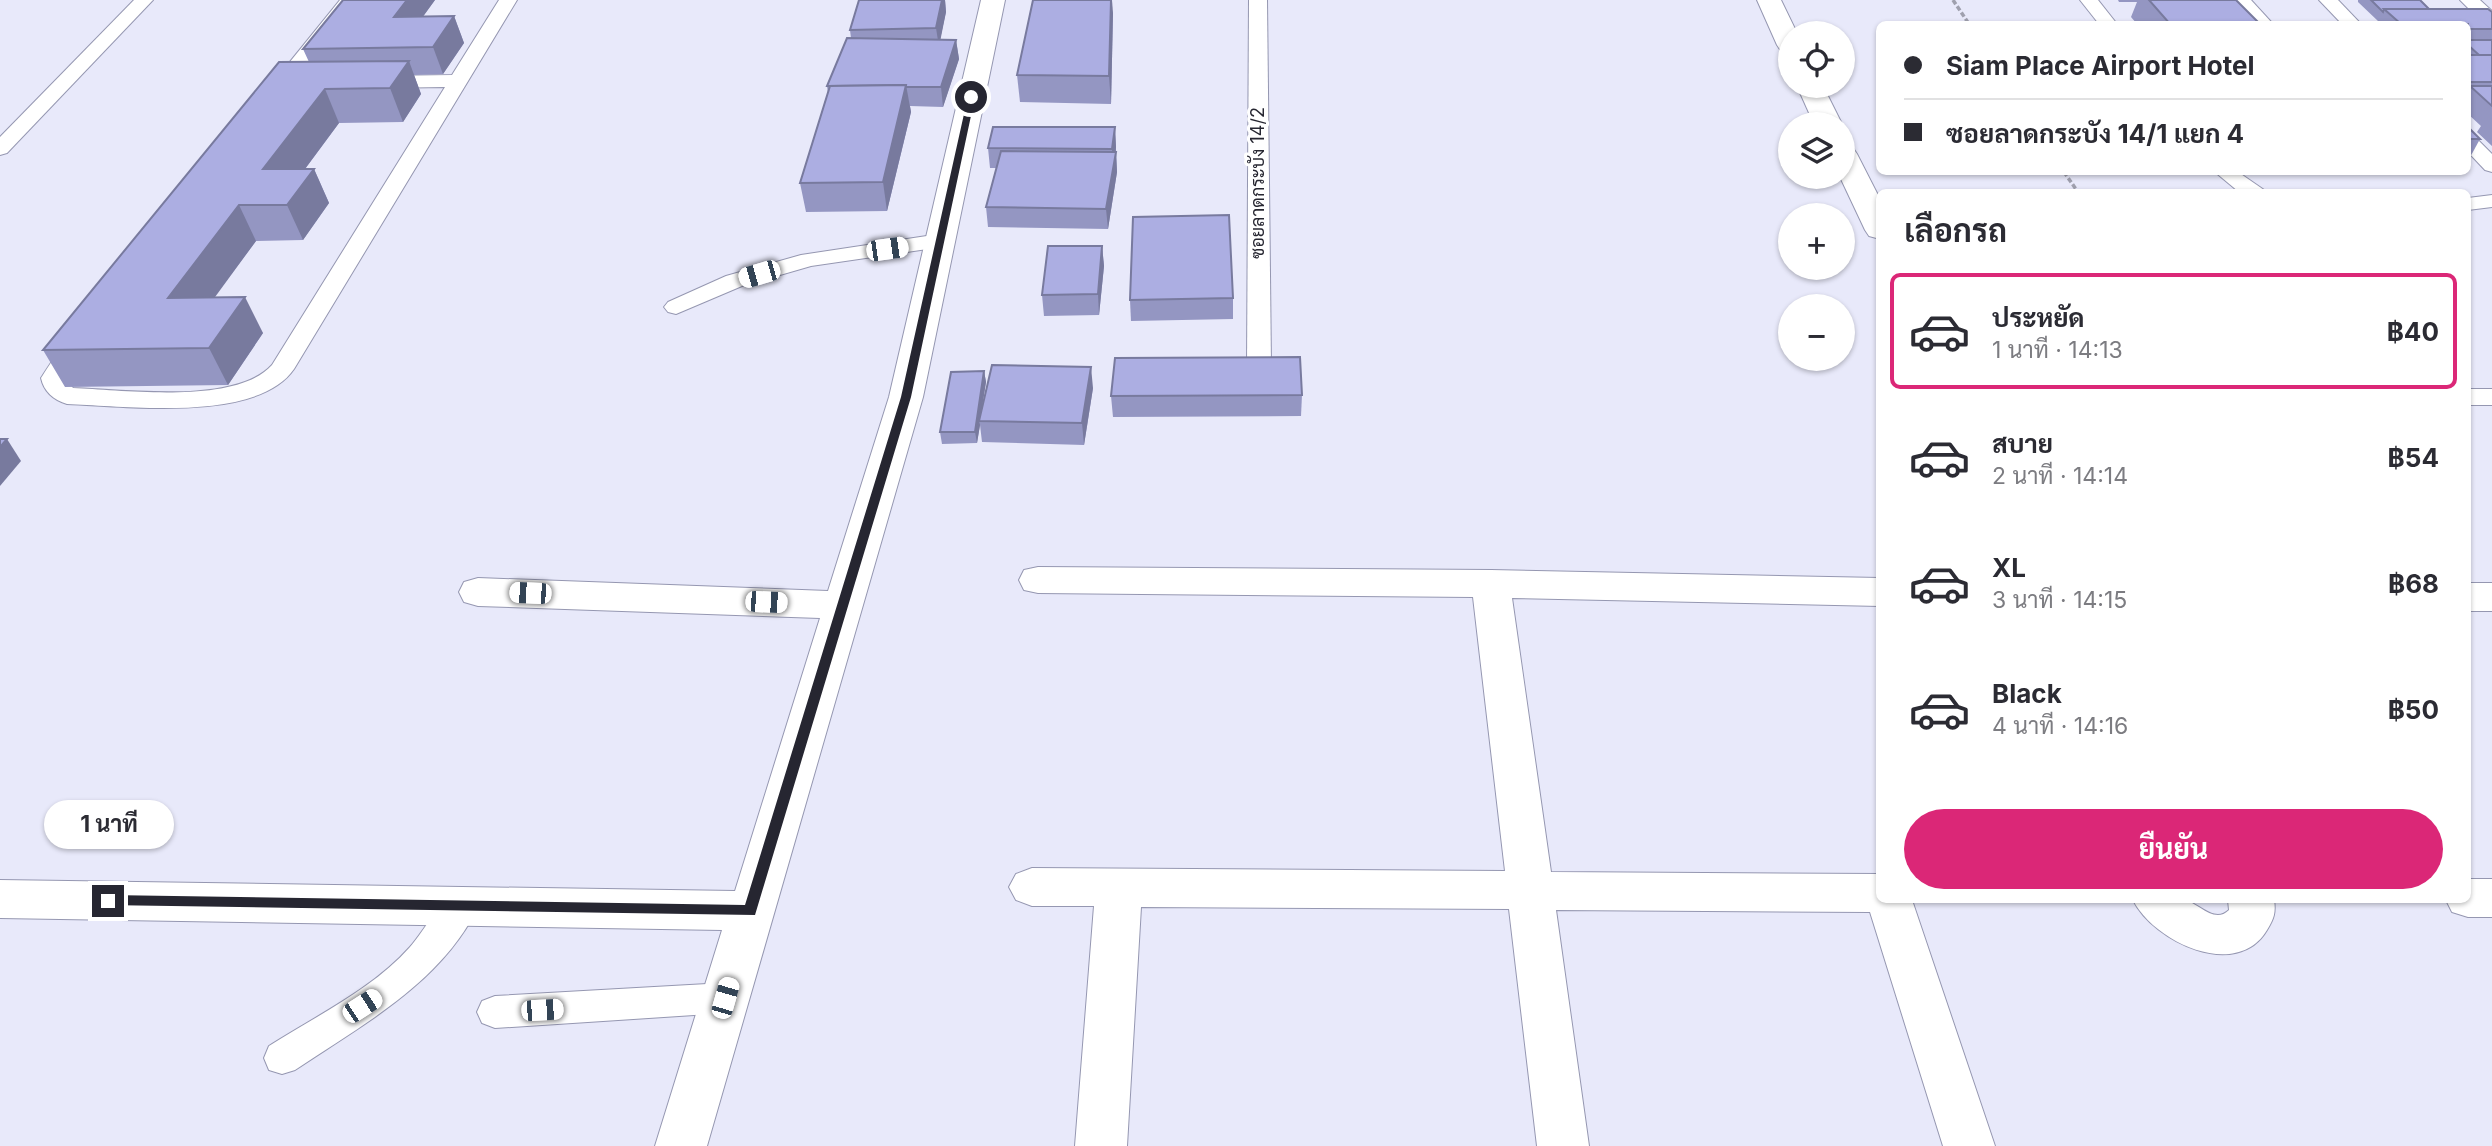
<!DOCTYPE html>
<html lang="th">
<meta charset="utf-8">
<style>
:root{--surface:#fff;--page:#f2f2f3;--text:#2b2b33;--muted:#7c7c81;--line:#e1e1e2;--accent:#db2777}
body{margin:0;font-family:Inter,Sarabun,sans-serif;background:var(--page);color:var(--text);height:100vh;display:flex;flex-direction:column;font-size:26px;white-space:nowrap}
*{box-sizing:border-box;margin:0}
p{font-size:23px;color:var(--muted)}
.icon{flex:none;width:38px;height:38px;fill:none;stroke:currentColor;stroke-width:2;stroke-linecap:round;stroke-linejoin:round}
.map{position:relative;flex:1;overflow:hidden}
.details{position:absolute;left:1876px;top:189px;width:595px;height:714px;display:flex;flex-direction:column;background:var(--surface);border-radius:10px;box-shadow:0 2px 5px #0004}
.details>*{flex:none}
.hud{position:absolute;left:1876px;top:21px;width:595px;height:154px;border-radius:10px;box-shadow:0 2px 5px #0004;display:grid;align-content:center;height:154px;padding:0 28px;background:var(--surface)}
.fabs{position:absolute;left:1778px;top:21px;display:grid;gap:14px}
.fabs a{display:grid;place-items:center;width:77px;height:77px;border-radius:50%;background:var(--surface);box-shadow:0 2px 5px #0004;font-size:35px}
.end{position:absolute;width:32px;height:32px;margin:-16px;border:9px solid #262631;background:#fff;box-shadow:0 0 0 4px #fff}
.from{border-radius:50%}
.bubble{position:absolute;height:49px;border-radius:24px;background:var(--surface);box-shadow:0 2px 5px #0004;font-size:23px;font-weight:700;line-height:49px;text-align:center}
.car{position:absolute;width:21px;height:42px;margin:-21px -10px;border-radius:9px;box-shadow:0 0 5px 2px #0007;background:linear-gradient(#fff 24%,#345 0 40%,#fff 0 76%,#345 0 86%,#fff 0)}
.hud b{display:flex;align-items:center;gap:24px;height:66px;font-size:26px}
.hud b+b{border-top:2px solid var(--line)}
.hud i{width:18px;height:18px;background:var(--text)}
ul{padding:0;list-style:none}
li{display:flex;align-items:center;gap:21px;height:116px;margin:0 14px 10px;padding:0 14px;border:4px solid transparent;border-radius:10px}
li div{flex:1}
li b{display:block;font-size:26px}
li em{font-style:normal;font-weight:700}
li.selected{border-color:var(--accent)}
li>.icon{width:63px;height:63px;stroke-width:1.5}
h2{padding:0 28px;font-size:32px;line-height:84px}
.cta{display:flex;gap:14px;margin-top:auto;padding:14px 28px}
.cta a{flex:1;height:80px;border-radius:42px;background:var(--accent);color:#fff;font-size:28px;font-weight:700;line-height:80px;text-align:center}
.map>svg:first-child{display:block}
</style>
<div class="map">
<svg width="2492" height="1146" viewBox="0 0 2492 1146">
<rect width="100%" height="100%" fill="#e8e9fa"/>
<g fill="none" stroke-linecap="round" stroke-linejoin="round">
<defs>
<g id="service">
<polygon points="134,0 153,0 7,153 0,155 0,137"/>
<polygon points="340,0 359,0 282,97 268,97 265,93 268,89"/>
<path d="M499,0H517L294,369C257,423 126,406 67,404C54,400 44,392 41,378C52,362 67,332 88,338L92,343L65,378L73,388C125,390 236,405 272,365L445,87L380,88L370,82L380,76L452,75Z"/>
<polygon points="1249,0 1267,0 1271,366 1268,371 1259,373 1250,371 1247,366"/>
<polygon points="2080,0 2098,0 2117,24 2099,24"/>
<polygon points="2232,0 2251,0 2273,24 2254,24"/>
<polygon points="2319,0 2338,0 2361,24 2342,24"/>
<polygon points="2460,0 2480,0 2492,11 2492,27 2485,25"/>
<polygon points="2468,135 2475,137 2492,154 2492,172 2485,170 2468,152"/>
<polygon points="2215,172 2238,172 2267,192 2239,192"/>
<polygon points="2492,195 2492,207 2468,210 2468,198"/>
<polygon points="940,234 948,236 951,241 948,246 811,266 742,286 676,314 668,312 664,307 668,302 726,276 801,255"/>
<rect x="2468" y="389" width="24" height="16"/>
<path d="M461,893L473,897L478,907C441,983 362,1025 295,1070L282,1074L269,1070L264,1058L269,1046C316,1016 373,989 410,947C426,929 438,901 461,893Z"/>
<polygon points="725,983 737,987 743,998 737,1009 725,1013 495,1028 482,1023 477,1012 482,1001 495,996"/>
</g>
<g id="minor">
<polygon points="981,0 1005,0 923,397 707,1146 655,1146 722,930 0,918 0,880 735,891 820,618 478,606 464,602 459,592 464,582 478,578 828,591 889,397"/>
<polygon points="1757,0 1781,0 1797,33 1790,33 1790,53 1781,51 1777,45"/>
<polygon points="1797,86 1823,86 1842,124 1814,124"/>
<polygon points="1843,145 1853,148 1857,154 1880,199 1880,239 1869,236 1865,230 1840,177 1843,177"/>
<polygon points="1038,567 1491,570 1880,578 1880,606 1512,598 1551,872 1880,874 1880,900 1912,900 1995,1146 1943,1146 1870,912 1556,910 1589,1146 1537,1146 1509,909 1141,907 1127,1146 1075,1146 1094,906 1032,906 1016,900 1009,887 1016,874 1032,868 1505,871 1473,597 1038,593 1024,590 1019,580 1024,570"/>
<rect x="2468" y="583" width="24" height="28"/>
<polygon points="2468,879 2492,879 2492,917 2468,917 2452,912 2446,900 2468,900"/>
<path d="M2133,900C2148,899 2168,897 2184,900C2198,902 2214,925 2229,910L2228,900H2274C2276,912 2274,919 2267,930C2237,981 2154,942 2133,900Z"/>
</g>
</defs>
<use href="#service" stroke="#9597b1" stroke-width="2"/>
<use href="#minor" stroke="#9597b1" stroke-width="2"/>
<g stroke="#9fa0ae" stroke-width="3.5" stroke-dasharray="5 2.5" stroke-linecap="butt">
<polyline points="1953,0 1969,24"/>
<polyline points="2064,172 2078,192"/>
</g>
<use href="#service" fill="#fff" fill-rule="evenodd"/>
<use href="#minor" fill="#fff" fill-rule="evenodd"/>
</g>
<g fill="#9496c2">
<polygon points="343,0 435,0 423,16 454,16 464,43 443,74 414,75 421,94 403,122 339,123 305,169 314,169 329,203 303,240 256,241 214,297 263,333 228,385 65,387 43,350 309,62 303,49"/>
<polygon points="859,0 945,0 946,12 940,39 956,40 959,59 943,107 910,106 911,112 887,211 806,212 800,183 828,93 827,86 851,38 850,30"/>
<polygon points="2118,0 2236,0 2260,24 2137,24 2131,17 2137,2 2119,2"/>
<polygon points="2358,0 2420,0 2429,9 2492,12 2492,146 2477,132 2481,126 2468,114 2468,24 2376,24 2378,21 2358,2"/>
<polygon points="1113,13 1111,104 1020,102 1017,75"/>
<polygon points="1115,127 1117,172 1108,229 988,227 986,207 996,168 990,168 988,148"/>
<polygon points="2468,127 2480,139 2468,161"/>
<polygon points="1102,246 1104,266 1099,315 1044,316 1042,295"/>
<polygon points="1233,298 1233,319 1131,321 1130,300"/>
<polygon points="984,371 986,382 982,406 1093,388 1084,445 982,442 980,425 977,443 942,444 940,432"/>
<polygon points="1302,395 1301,416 1113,417 1111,396"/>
</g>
<g fill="#787a9e">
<polygon points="407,0 435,0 404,43 394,17"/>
<polygon points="942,0 945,0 946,12 939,47 936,28"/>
<polygon points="1111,0 1112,0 1113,13 1111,104 1109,76"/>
<polygon points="454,16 464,43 443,74 433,47"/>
<polygon points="956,40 959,59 943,107 941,87"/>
<polygon points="409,61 421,94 403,122 390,88"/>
<polygon points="906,85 911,112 887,211 883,182"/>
<polygon points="325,89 339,123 279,204 263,169"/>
<polygon points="1115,127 1116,147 1115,160 1116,152 1117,172 1108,229 1106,209 1113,166 1112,149"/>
<polygon points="314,169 329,203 303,240 287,205"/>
<polygon points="239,205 256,241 188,334 168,298"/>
<polygon points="1102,246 1104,266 1099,315 1098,294"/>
<polygon points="245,297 263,333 228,385 209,348"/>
<polygon points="1091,367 1093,388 1084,445 1082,423"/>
<polygon points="984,371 986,382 980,421 979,421 980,425 977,443 975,432"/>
<polygon points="7,439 21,461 0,486 0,447"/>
</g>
<g fill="#acaee2" stroke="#787a9e" stroke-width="2">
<polygon points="343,0 407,0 394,17 454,16 433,47 303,49"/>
<polygon points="859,0 942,0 936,28 850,30"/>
<polygon points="1033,0 1111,0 1109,76 1017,75"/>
<polygon points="2149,0 2236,0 2260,24 2170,24"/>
<polygon points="2371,0 2420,0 2429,9 2384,9 2383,12"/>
<polygon points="2384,9 2488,9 2492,12 2492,29 2468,29 2468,24 2401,24"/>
<polygon points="847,38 956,40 941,87 906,87 906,85 827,86"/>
<polygon points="2468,40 2492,40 2492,55 2479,55 2468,45"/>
<rect x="2468" y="55" width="24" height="27"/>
<polygon points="409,61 390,88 325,89 263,169 314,169 287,205 239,205 168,298 245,297 209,348 43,350 279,62"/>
<polygon points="906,85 883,182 800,183 830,86"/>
<polygon points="2470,86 2492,86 2492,106"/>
<polygon points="993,127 1115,127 1112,149 988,148"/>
<polygon points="2468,127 2480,139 2468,139"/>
<polygon points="1001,151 1116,152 1106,209 986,207"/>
<polygon points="1229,215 1233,298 1130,300 1133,217"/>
<polygon points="1048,246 1102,246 1098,294 1042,295"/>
<polygon points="1300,357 1302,395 1111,396 1115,358"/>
<polygon points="992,365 1091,367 1082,423 979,421"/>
<polygon points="984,371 975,432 940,432 951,372"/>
<polygon points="0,439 7,439 0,447"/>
</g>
<polygon fill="#262631" points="968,96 975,97 911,397 755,915 104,905 102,901 108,895 745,905 901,397"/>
<g text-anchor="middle" stroke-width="6" stroke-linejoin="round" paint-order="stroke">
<g font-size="18" fill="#262631" stroke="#fff">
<text transform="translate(1258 183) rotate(-90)" y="6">ซอยลาดกระบัง 14/2</text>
</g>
</g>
</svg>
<div class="fabs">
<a><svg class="icon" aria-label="locate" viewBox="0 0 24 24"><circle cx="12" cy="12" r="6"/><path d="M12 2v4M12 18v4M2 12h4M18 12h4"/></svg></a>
<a><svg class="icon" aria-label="layers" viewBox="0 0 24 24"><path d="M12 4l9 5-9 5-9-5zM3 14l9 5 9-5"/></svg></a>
<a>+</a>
<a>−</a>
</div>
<i class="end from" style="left:971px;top:97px"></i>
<i class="end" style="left:108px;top:901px"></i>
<div class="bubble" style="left:44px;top:800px;width:130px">1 นาที</div>
<i class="car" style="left:887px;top:249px;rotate:82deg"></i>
<i class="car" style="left:759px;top:274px;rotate:254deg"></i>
<i class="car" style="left:530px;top:593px;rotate:272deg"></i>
<i class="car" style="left:766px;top:602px;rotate:92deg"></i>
<i class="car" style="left:725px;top:998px;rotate:16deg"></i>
<i class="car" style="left:362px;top:1006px;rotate:57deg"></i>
<i class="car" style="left:542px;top:1010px;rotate:87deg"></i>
<div class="hud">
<b><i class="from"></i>Siam Place Airport Hotel</b>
<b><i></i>ซอยลาดกระบัง 14/1 แยก 4</b>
</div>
<section class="details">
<h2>เลือกรถ</h2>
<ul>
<li class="selected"><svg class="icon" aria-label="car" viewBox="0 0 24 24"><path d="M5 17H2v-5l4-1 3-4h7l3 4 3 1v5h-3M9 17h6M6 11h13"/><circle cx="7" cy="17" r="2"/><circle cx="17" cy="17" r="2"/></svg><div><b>ประหยัด</b><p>1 นาที · 14:13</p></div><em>฿40</em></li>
<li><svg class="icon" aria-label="car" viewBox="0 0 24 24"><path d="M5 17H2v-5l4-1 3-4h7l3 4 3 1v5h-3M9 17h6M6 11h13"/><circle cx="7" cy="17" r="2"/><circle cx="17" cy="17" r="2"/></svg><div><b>สบาย</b><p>2 นาที · 14:14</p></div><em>฿54</em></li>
<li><svg class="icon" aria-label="car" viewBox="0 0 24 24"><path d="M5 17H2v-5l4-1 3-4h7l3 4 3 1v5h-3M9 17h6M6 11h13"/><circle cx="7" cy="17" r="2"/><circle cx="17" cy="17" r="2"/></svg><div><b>XL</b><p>3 นาที · 14:15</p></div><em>฿68</em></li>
<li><svg class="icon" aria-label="car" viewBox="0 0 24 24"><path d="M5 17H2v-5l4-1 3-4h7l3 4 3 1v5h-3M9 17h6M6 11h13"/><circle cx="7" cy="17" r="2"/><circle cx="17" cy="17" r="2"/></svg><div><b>Black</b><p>4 นาที · 14:16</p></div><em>฿50</em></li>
</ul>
<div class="cta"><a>ยืนยัน</a></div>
</section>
</div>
